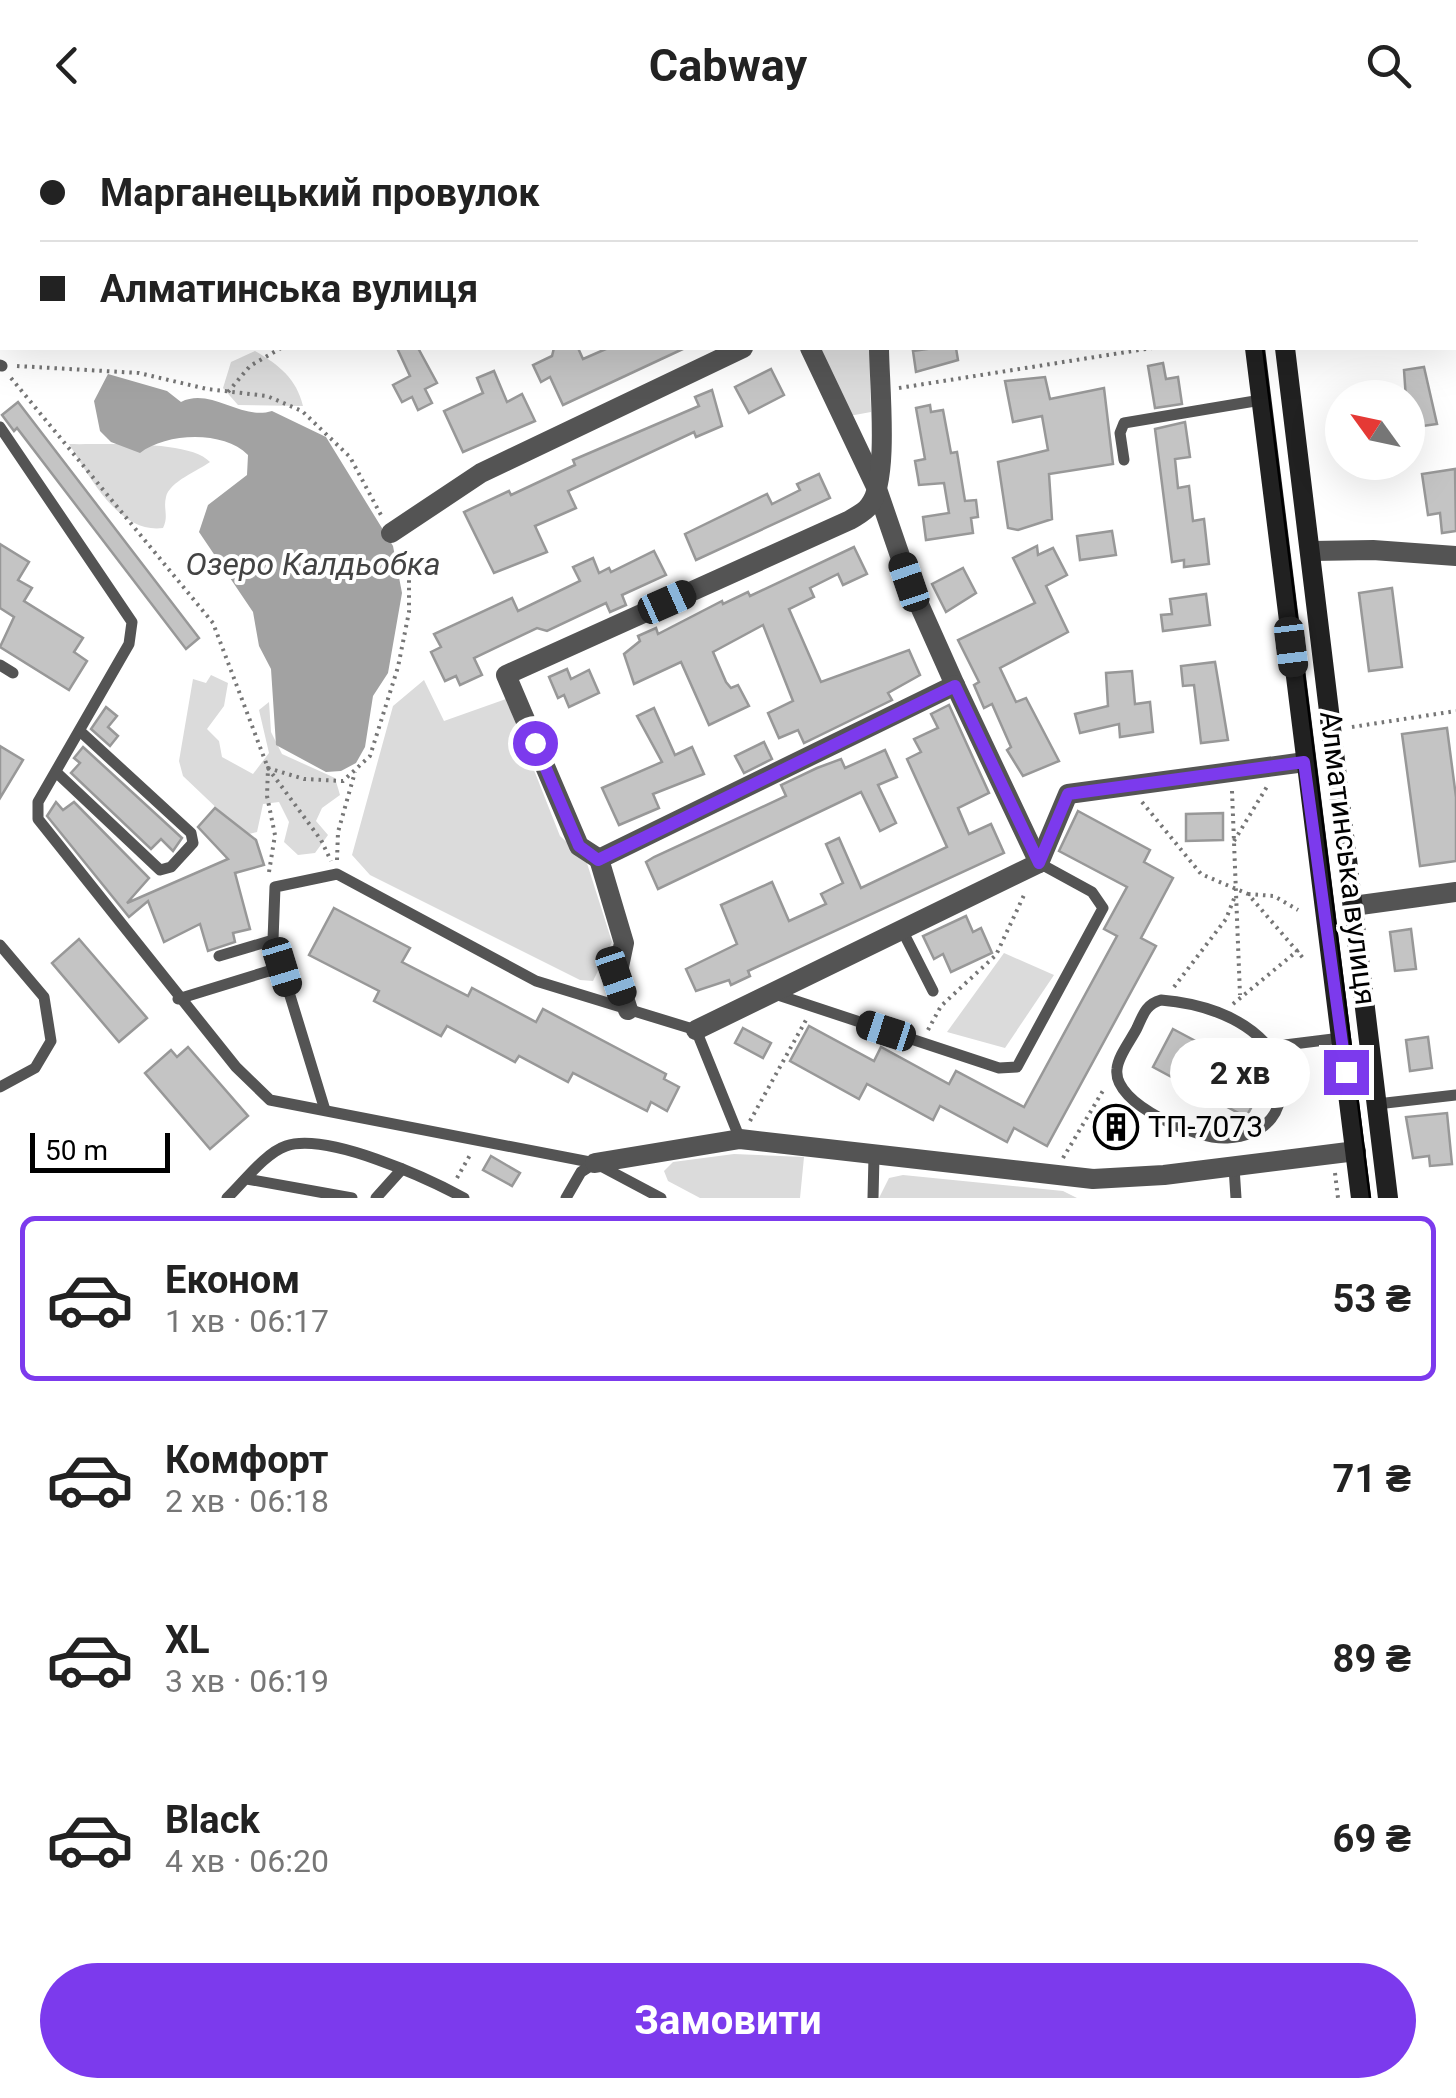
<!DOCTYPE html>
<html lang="uk">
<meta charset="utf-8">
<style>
:root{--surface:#fff;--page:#f6f6f6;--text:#222;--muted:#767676;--line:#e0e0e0;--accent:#7c3aed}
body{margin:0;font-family:Roboto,sans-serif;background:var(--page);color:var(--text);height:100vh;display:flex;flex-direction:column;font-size:38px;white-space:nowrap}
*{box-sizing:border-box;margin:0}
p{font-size:32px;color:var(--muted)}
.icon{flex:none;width:55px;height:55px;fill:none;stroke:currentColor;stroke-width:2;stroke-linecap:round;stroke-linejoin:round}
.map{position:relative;height:1068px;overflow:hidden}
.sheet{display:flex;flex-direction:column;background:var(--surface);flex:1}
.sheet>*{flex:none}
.top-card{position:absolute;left:0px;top:0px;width:1458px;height:220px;box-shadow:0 10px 40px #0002;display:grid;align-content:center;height:220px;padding:0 40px;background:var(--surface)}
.needle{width:65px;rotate:303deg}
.fabs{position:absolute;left:1325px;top:250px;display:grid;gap:20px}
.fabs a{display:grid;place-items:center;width:100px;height:100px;border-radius:50%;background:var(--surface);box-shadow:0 10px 40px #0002;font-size:50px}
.scale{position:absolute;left:30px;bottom:25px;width:140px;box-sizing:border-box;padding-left:10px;border:5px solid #000;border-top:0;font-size:28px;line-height:35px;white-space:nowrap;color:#000;-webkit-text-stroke:8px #fff;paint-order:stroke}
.end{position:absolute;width:45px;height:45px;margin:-22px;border:12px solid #7c3aed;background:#fff;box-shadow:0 0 0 5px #fff}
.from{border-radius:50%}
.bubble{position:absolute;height:70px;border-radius:35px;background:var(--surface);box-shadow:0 10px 40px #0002;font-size:32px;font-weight:700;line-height:70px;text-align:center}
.car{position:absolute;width:30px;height:60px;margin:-30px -15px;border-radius:12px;box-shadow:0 0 8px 2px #0007;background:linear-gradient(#222 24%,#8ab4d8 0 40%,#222 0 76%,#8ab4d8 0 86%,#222 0)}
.top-card b{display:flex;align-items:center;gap:35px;height:95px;font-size:38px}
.top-card b+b{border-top:2px solid var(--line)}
.top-card i{width:25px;height:25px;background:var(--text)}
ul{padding:18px 0 0;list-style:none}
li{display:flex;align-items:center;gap:30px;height:165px;margin:0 20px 15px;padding:0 20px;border:5px solid transparent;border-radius:15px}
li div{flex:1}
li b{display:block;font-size:38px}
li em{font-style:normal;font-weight:700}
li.on{border-color:var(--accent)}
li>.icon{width:90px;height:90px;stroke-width:1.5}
.action{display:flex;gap:20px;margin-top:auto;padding:20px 40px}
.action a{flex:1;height:115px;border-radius:60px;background:var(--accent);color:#fff;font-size:40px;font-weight:700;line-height:115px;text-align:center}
header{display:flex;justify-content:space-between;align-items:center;height:130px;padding:0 40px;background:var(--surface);font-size:45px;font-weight:700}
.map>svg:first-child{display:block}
</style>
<header><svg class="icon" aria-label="back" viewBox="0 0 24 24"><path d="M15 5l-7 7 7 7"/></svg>Cabway<svg class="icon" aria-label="search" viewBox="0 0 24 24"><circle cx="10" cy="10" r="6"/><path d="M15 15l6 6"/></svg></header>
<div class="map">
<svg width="1456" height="1068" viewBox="0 0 1456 1068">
<rect width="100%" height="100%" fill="#fff"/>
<g fill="#dbdbdb">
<polygon points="819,218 869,218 871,282 849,286"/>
<path d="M255,221C279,235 296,248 303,276L238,275L223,258L231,232Z"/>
<path d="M69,314C101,315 189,309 210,332C199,340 169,352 166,367C163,379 169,386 163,398C118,404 89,345 69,314Z"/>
<polygon points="211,545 228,553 224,576 207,599 219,611 222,627 253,644 269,623 259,580 269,572 271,602 282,624 335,648 340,665 322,678 316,691 328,705 315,723 298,725 284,712 289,692 279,672 263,674 257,702 245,705 183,646 179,631 193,549 206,553"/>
<polygon points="424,550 444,591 506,569 560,706 586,730 612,812 593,851 580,850 370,745 352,725 393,576"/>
<polygon points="1004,823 1054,845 1005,918 947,902"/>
<polygon points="734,1024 804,1027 800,1068 700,1068 668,1051 664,1041 673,1032"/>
<polygon points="903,1045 1063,1061 1077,1068 879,1068 889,1048"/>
</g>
<path fill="#a2a2a2" d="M108,244L167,261L181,272C211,257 241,291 272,281L326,307L393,416L402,463L388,543L373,566L365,617L356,633L341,641L326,642L276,615L271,539L259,516L253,482L199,402L208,375L247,345L248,325C223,300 166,303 140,323L111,312L100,301L94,271Z"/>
<g fill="#c4c4c4" stroke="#989898" stroke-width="2.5">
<polygon points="397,218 418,218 437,253 425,259 432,273 418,280 412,267 402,272 393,255 410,246"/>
<polygon points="554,218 578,218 583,229 608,218 685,218 563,275 550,247 541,252 533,235 552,226"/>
<polygon points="934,218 956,218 958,230 916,242 913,221"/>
<polygon points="1163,233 1166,249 1178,247 1182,274 1155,278 1148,236"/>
<polygon points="1424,237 1437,294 1408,298 1404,240"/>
<polygon points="771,239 784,265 749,283 735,257"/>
<polygon points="494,241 507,272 522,264 535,291 463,322 444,281 483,263 477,248"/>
<polygon points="1045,247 1050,269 1104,258 1113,334 1049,344 1052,389 1018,400 1008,398 998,332 1048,320 1042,286 1013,292 1005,251"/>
<polygon points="712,260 722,296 696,307 694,302 568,361 576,378 535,396 547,422 494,443 464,382 509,361 511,365 575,335 573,330 699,276 695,267"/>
<polygon points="18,272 199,508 186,519 17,298 14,301 2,285"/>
<polygon points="930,275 931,282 943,280 951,323 957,322 965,371 976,370 978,387 971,388 973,403 926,410 923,387 949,383 944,353 919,355 918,348 915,331 925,329 916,278"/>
<polygon points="1185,292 1190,327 1175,329 1178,358 1189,356 1193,391 1204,389 1209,434 1184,437 1184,430 1172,432 1155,299"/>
<polygon points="1455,339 1456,401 1442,403 1440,383 1428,385 1422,344"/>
<polygon points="819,344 830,368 696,430 685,404 767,364 772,374 800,360 797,354"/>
<polygon points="1112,401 1116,425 1080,430 1077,406"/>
<polygon points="0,414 29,432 18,450 32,458 24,471 83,508 74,522 87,531 69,560 0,517 14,487 0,478"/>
<polygon points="1037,416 1038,425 1053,418 1067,445 1046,456 1068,502 1000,538 1016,572 1026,568 1059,631 1023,646 1007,620 1011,617 992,574 984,578 974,555 979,552 958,510 1035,473 1013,428"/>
<polygon points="854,417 867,444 843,455 838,444 810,458 814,467 789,479 821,552 909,520 920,545 888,563 892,570 804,613 798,600 779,608 768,583 793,571 763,495 713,522 726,552 731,558 738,555 749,576 709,595 681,532 634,554 624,524 640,511 638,506 656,498 658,504 722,471 723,474 748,462 750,466"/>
<polygon points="654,421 666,445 622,465 626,475 610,482 606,473 547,501 537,498 474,528 482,545 460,555 456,546 445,551 431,522 441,517 434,504 512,468 518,481 580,451 573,437 593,428 599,443 609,438 611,442"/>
<polygon points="963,438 976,463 946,482 932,454"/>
<polygon points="1392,458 1402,537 1369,541 1359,463"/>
<polygon points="1206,464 1210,495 1163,501 1161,485 1172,484 1170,469"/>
<polygon points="1215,532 1228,610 1201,613 1194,555 1183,556 1181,536"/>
<polygon points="567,539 571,549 589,540 599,563 569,577 564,565 558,568 549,547"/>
<polygon points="1132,541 1135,574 1150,572 1153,602 1120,607 1119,594 1080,603 1075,584 1108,576 1106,543"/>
<polygon points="949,575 989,663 958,678 969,704 991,694 1004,723 748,841 750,846 731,855 729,850 696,861 686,839 737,814 721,775 772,752 789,791 826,774 821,764 843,753 826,714 839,708 861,758 947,717 907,629 921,622 914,609 938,598 931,584"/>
<polygon points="106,577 117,586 108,597 118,606 110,616 91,599"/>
<polygon points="654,578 675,625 692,617 704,644 653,664 659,678 619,695 602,658 662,632 637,586"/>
<polygon points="1447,598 1456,667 1456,731 1420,736 1402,604"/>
<polygon points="764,612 772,629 744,643 735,626"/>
<polygon points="0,616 23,630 0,668"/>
<polygon points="83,617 182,708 173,721 161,709 151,719 71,643 80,633 74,628"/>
<polygon points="885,620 897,647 878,655 896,693 880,701 861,662 658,759 646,732 654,727 786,666 781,655 817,638 841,629 845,638"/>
<polygon points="56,672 63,680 74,672 149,748 127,773 228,729 198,697 215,678 256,710 264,735 235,743 250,799 233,803 235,812 208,821 200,794 164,812 148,771 129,787 47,686"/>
<polygon points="1078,681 1150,720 1144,732 1173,748 1141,808 1156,816 1047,1016 1014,998 1007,1012 940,976 933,990 867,954 859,969 790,931 809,896 874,931 881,917 949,954 956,941 1024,977 1117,806 1104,799 1127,757 1059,721"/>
<polygon points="1223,683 1223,710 1186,711 1186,684"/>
<polygon points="334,778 410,818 402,832 468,866 472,858 536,892 543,879 666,944 664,949 679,957 667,981 651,972 647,981 573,943 568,952 519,926 515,932 447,896 441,906 374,871 379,861 309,825"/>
<polygon points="966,786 973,802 981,798 992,823 951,842 943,824 934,829 923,806"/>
<polygon points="1411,799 1416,839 1395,841 1390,802"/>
<polygon points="79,809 147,888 119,912 52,833"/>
<polygon points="743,898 771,913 763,928 735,913"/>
<polygon points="1173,899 1267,949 1246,987 1153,937"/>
<polygon points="1428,907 1432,938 1410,941 1406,910"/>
<polygon points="188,917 248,986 210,1019 145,943 171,920 177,927"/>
<polygon points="1116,978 1132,987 1116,1016 1100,1007"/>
<polygon points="1447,983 1452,1034 1430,1036 1429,1026 1413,1028 1406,987"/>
<polygon points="491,1026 520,1043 512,1056 483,1040"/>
</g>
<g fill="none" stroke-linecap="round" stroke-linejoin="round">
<g stroke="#767676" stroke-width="4" stroke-dasharray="2.5 5" stroke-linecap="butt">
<polyline points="1455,110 1456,110"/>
<polyline points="17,236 139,243 207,259 267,266 302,281 350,327 382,387"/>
<polyline points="11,248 213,493 268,638 321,710 331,731"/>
<polyline points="899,258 1152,218"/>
<polyline points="228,262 250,236 281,218"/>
<polyline points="1352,597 1456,581"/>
<polyline points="1232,661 1240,865"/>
<polyline points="1142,672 1201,744 1248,764 1303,828"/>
<polyline points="1234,711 1268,655"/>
<polyline points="337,730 338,702 355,642"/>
<polyline points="269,742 275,705 267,666 268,638 304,649 343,651 370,626 398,537 409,482 409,439 398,418"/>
<polyline points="1248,764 1274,766 1298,780"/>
<polyline points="1174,857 1226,789 1235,766"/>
<polyline points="1233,874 1302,817"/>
<polyline points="928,900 941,876 996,825 1025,763"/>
<polyline points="750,991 806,890"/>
<polyline points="1063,1028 1104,959"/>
<polyline points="1335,1043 1338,1068"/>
<polyline points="457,1048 470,1025"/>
</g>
<g stroke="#545454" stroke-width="11">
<polyline points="0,113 2,116"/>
<polyline points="0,235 2,236"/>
<polyline points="0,297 132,492 129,514 38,672 38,689 236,937 270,970 595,1033 661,1068"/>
<polyline points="1124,330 1120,303 1124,293 1261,270"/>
<polyline points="0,535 13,543"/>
<polyline points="56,642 160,740 171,737 193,713 191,703 81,602"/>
<polyline points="902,800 933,861"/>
<polyline points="273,810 325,980"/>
<polyline points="0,815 44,867 51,911 35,938 0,957"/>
<polyline points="219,826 273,810 275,757 337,744 536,851 696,900 740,1009"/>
<polyline points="775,864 999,938 1017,937 1103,778 1092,762 1039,733"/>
<polyline points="178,869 282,837"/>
<path d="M1161,870C1198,873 1240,885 1266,914C1272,921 1275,933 1278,942C1288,981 1267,1005 1227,1008C1199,1010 1112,975 1117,939C1118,926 1131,910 1137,898C1143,885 1146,874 1161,870Z"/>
<polyline points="1269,917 1341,908"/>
<polyline points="1377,974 1456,965"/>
<polyline points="1234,1037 1236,1068"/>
<polyline points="247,1049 352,1068"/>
<path d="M227,1068C243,1053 265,1023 286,1016C327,1002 427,1048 464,1068"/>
<polyline points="376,1068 402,1039"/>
<polyline points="566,1068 581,1042 595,1033"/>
<polyline points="873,1068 874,1026"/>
</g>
<g stroke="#545454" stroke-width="20">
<polyline points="16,0 17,2"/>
<polyline points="710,0 711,2"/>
<polyline points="855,0 855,2"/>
<polyline points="253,2 259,0"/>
<polyline points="0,128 2,126"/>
<polyline points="810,218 877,359 909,452 955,555 1039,733"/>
<polyline points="391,403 481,343 743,218"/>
<polyline points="1312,421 1373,420 1456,426"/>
<path d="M599,729L579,716L506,545L850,390C856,386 865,382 869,376C890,352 879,251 879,218"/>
<polyline points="599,729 955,555"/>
<polyline points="599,729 624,813 617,846 628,880"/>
<polyline points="1353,776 1456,762"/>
<polyline points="696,900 1039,733 1068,664 1305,632"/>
<polyline points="595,1033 740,1009 1093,1049 1164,1045 1356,1021"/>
</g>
<g stroke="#212121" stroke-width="20">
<polyline points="1228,0 1228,2"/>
<polyline points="1257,0 1257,2"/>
<polyline points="1255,218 1361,1068"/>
<polyline points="1285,218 1388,1068"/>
</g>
<g stroke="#000" stroke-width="2.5">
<polyline points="1246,0 1246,2"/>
<polyline points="1263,218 1370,1068"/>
</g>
</g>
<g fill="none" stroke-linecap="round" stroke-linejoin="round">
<polyline stroke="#7c3aed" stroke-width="12" points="535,613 579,716 598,730 955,556 1039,733 1068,664 1304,632 1346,942"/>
</g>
<defs>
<symbol id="building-ring" viewBox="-11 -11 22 22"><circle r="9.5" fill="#fff" stroke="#000" stroke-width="1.5"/><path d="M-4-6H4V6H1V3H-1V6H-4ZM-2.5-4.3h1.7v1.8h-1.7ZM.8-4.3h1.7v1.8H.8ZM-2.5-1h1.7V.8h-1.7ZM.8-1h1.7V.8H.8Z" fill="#000"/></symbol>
</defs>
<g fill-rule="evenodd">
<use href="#building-ring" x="1091" y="972" width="50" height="50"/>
</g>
<g text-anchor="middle" stroke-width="8" stroke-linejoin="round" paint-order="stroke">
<g font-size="30" fill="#000" stroke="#fff">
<text transform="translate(1348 728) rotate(83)" y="10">Алматинська вулиця</text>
</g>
<g font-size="30" fill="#000" stroke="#fff" text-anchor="start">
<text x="1148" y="1007">ТП-7073</text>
</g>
<g font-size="32" font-style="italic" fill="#434343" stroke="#fff">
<text x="313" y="445">Озеро Калдьобка</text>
</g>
</g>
</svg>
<div class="fabs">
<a><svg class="needle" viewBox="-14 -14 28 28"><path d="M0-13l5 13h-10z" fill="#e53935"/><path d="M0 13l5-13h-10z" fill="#767676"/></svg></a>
</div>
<div class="scale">50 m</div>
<i class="end from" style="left:535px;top:613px"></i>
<i class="end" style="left:1346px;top:942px"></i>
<div class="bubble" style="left:1170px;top:908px;width:140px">2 хв</div>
<i class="car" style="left:909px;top:452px;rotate:341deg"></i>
<i class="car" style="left:667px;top:472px;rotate:66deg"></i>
<i class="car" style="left:1291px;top:517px;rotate:173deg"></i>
<i class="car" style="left:282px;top:837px;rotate:163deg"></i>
<i class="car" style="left:616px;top:846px;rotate:161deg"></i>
<i class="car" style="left:886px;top:901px;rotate:288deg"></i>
<div class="top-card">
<b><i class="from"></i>Марганецький провулок</b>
<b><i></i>Алматинська вулиця</b>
</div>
</div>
<section class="sheet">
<ul>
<li class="on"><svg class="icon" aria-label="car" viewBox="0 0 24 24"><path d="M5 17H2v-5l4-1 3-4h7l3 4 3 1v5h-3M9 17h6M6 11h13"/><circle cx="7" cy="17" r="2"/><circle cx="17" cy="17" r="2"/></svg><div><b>Економ</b><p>1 хв · 06:17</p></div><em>53 ₴</em></li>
<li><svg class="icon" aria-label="car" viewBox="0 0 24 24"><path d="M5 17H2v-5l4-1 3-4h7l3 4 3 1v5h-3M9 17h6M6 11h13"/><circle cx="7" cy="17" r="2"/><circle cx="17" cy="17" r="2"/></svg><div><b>Комфорт</b><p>2 хв · 06:18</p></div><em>71 ₴</em></li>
<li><svg class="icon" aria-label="car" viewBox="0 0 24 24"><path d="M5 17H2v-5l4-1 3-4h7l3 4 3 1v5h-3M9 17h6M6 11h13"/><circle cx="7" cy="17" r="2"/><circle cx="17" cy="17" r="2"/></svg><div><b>XL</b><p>3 хв · 06:19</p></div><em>89 ₴</em></li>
<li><svg class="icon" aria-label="car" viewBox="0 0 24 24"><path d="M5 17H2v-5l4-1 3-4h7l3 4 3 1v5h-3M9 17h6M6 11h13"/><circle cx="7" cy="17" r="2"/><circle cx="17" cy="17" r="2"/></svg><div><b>Black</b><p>4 хв · 06:20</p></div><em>69 ₴</em></li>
</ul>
<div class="action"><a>Замовити</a></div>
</section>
